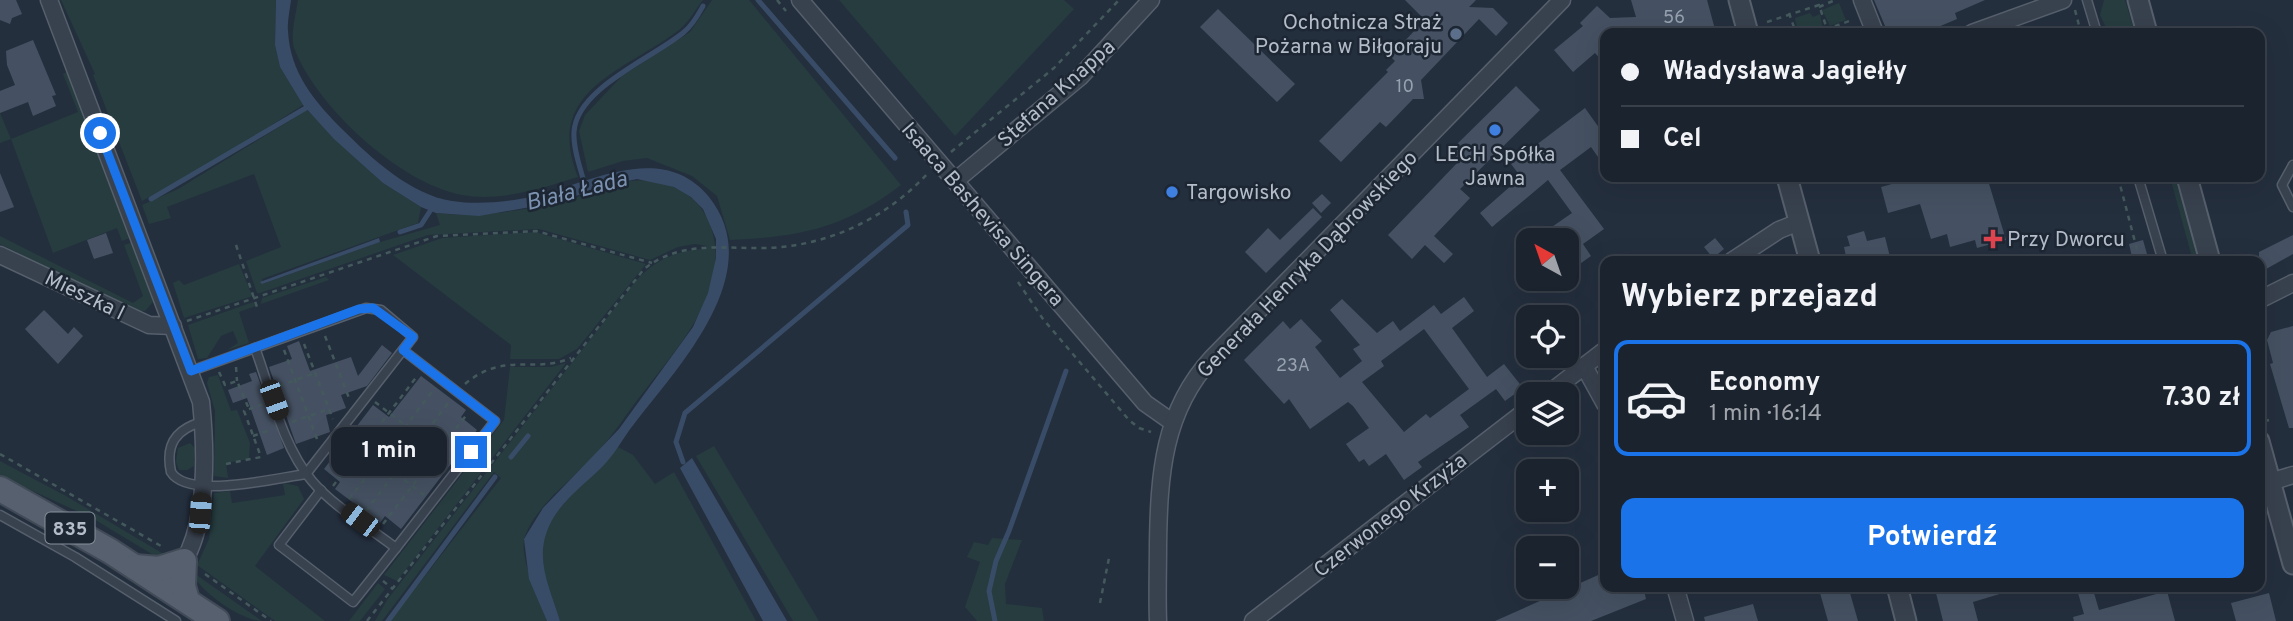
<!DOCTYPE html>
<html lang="pl">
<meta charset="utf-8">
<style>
:root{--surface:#1b232e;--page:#242b36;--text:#f1f3f6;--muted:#a0a4aa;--line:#39404a;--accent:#1a73e8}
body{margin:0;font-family:Overpass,sans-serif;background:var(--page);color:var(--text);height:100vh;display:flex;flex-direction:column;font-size:26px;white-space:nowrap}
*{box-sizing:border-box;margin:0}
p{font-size:23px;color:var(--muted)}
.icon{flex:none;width:38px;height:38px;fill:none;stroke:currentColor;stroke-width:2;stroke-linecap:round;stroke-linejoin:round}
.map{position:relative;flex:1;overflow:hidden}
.panel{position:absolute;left:1600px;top:256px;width:665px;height:336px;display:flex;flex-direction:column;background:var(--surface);border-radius:14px;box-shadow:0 7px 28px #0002,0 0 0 2px var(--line)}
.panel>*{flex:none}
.guide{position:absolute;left:1600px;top:28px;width:665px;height:154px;border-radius:14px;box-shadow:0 7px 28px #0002,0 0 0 2px var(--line);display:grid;align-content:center;height:154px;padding:0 21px;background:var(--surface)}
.needle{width:46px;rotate:320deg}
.tools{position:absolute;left:1516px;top:228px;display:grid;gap:14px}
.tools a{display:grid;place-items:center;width:63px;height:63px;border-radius:14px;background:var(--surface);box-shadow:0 7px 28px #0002,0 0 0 2px var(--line);font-size:35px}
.end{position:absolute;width:32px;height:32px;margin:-16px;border:9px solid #1a73e8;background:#fff;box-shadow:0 0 0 4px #fff}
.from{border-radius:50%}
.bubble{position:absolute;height:49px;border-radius:14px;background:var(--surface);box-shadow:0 7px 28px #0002,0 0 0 2px var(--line);font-size:23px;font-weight:700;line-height:49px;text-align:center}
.car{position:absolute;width:21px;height:42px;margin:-21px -10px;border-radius:9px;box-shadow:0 0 5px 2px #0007;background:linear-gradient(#222 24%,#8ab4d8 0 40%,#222 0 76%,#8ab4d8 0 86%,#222 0)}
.guide b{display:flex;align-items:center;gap:24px;height:66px;font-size:26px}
.guide b+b{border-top:2px solid var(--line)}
.guide i{width:18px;height:18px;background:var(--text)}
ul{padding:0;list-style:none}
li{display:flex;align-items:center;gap:21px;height:116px;margin:0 14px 10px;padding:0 7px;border:4px solid transparent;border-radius:14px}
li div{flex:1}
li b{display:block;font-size:26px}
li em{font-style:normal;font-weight:700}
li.on{border-color:var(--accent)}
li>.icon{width:63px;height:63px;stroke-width:1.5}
h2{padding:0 21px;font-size:32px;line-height:84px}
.cta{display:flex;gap:14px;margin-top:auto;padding:14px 21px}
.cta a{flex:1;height:80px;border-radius:14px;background:var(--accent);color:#fff;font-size:28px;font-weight:700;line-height:80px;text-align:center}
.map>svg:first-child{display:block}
</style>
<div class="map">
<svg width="2293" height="621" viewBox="0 0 2293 621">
<rect width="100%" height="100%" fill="#242f3e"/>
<g fill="#263c3f">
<polygon points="61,0 276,0 275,45 280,67 303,105 206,167 142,201 93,75 95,74"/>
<path d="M298,0H703C695,10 689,22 679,30C624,72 543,90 578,177C543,188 499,202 462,195C399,183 316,106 294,48C290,35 296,13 298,0Z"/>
<path d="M712,0H749L901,185C845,228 800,237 730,240L717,196L692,176L647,158L623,161L588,172L579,131L585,115L622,76L690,32Z"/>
<polygon points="839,0 1064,0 1074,9 955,136"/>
<polygon points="2104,0 2125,0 2135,33 2108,32 2100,15"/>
<polygon points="1839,3 1846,20 1830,26 1822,10"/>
<polygon points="1810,13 1813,17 1820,14 1823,29 1798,33 1795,18"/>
<polygon points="69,71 132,237 122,241 117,228 53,253 11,139 0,143 0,113 11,139 78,112 63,74"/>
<path d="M307,110L383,183L421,207L418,223L262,279V284L380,242L440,225L436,213C479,218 521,211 562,201C594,194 620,176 654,181C678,185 698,198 708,220C736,283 682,342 646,389C628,411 614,435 594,456C572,480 537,504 525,536C518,557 540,601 547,621H390L501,478L494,472L382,621H375L387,600L635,282C653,261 678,249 707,249V246L695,244L678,247L650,260L539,229L428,235L260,293H257L246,261L281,247L254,174L167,207L171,218L149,224L142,205L178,189Z"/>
<polygon points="2170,177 2175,177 2198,261 2193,261"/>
<polygon points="535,232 646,264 577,349 559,359 510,359 511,345 393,255 442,238"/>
<polygon points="0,236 133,303 143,296 124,245 133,242 153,302 145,311 136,311 0,244"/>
<polygon points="239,264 252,295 250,297 184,318 173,283 179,280 184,285"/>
<polygon points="326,277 329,280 261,304 262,298"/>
<polygon points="253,302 256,306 239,312 249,343 227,350 238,343 233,331 221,336 207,358 198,359 188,325"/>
<polygon points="566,363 397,581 384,575 504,420 510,367 551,367"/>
<polygon points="218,375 231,411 237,410 250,443 249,459 226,463 228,478 214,476 215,411 207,383 209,377"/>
<polygon points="190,443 195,448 194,466 187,470 179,470 176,462 178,448"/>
<polygon points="714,446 819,621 793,621 696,456"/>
<path d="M618,447L633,455L655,484L674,472L756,621H560C554,602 546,583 542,563C534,515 592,480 618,447Z"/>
<polygon points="0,461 66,496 172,559 160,559 92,518 0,476"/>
<polygon points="283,483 298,486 304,499 255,566 325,621 275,621 197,565 209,539 214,493 230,491 232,503 285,495"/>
<polygon points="992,538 1022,540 1005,584 1006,604 1042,608 1044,621 977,621 965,607 980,562 967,557 974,542 988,545"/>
<path d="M191,571L262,621C242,621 198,591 191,571Z"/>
<polygon points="378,583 385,589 360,621 349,621"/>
</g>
<g fill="#394c67">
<path d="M276,0H291C290,10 287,21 288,31C290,73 315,102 343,130C371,158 411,195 452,201C477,205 507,202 531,197C587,185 661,139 709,197C769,272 678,367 634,424C623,438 615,454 603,466C582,487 555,505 546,534C536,564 552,593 560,621H547L529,579L524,539L543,508L619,429L693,327L708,293L716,258V239L703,209L691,197L674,187L637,179L595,188L564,201L479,216L436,213L421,207L383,183L334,139L303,105L280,67L275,45Z"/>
<polygon points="379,238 380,242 262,284 260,282"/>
<polygon points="692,458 787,621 763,621 680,468"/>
</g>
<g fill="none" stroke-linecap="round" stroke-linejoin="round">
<g stroke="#394c67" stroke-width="5">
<polyline points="758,0 895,158"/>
<path d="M585,186C581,169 573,150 574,132C576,88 655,57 684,32C693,25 698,15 703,6"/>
<polyline points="151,199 311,105"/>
<polyline points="400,232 421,225 434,205"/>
<polyline points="511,457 528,436"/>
<polyline points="683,462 676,442 685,413 908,225 906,212"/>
<polyline points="388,621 495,477"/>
<polyline points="995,621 989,591 996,561 1009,531 1066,371"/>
</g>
</g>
<g fill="#455162" fill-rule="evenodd">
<polygon points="0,0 16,0 22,14 12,18 10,24 0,20"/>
<polygon points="1405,0 1476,0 1469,7 1493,8 1508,23 1496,36 1479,19 1421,80 1424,99 1413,99 1386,127 1380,122 1341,162 1319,141 1388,72 1386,70 1395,61 1390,56 1425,20"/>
<polygon points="1631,0 1707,0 1716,33 1605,33 1605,64 1595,53 1573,72 1554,50 1583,26 1580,23 1597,6 1610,18 1636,17"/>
<polygon points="1874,0 1985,0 1955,13 1957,19 1924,33 1888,33"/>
<polygon points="1218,9 1295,84 1277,102 1200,27"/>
<polygon points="33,40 56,95 52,96 56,106 33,116 28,102 0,113 0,91 15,85 7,65 6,51"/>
<polygon points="1516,86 1540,110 1460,189 1470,198 1434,236 1453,254 1444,263 1425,245 1412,259 1388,235 1460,160 1450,151"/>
<polygon points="1585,108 1605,136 1605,167 1591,147 1560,170 1604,229 1583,244 1591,256 1577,266 1566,251 1566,240 1533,240 1572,213 1548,180 1492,227 1480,213 1521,177 1511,164"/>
<polygon points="0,173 14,207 0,212"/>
<polygon points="1917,177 1987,177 2006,240 1977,248 1975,240 1950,247 1947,234 1931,239 1920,204 1888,213 1881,187"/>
<polygon points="1322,194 1331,203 1321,213 1312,203"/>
<polygon points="1313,208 1322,217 1266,273 1245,252 1268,228 1280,240"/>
<polygon points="1864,231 1867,241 1885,237 1891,261 1847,261 1844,247 1850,246 1847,236"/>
<polygon points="106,233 113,253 94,259 87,240"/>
<polygon points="2293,235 2293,254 2259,273 2259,252"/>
<polygon points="1715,238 1724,249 1713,258 1704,247"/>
<polygon points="2143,240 2149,261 2133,261 2129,244"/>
<path d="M1464,297L1474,311L1452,328L1487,377L1504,364L1523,388L1505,401L1496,389L1460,415L1469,427L1418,462L1422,467L1404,480L1386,454L1369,466L1364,459L1359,462L1346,444L1369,428L1353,406L1348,402L1310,429L1289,399L1284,404L1244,360L1283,321L1290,329L1301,319L1322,341L1315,347L1340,378L1362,361L1353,349L1360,345L1330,310L1342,299L1377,333L1393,321L1400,331L1434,305L1441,314ZM1424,329L1469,389L1430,418L1426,414L1404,432L1362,382L1384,366L1381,361Z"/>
<polygon points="44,310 68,334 74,327 83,336 58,364 25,329"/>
<polygon points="2293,326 2293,428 2289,428 2270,364 2273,363 2267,340 2271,332"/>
<polygon points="299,341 310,371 351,357 358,376 382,345 392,353 367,386 341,395 346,408 326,415 330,432 296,444 269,367 292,359 287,346"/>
<polygon points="256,372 284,448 267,455 247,398 233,403 228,390 252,381 249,374"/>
<polygon points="421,376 466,410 461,417 477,430 401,529 385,516 380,523 368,514 335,489 340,482 324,469 373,405 389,417"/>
<polygon points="1605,572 1605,586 1643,586 1646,599 1591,621 1495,621"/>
<polygon points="1818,586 1848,586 1858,621 1828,621"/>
<polygon points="1962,586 2013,586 2013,590 1973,602 1978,621 1943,621 1936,593"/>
<polygon points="2076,586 2092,586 2099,610 2167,591 2175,621 2074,621 2073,617 2084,614"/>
<polygon points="2269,593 2276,621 2236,621 2231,603"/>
<polygon points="1753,604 1758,621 1705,621 1704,617"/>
</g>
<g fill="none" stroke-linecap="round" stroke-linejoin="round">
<defs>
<g id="service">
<polyline points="2087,0 2097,33"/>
<polyline points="2293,165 2282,185 2293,207"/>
<polyline points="2138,177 2163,261"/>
<path d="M255,348C271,391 282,446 312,481C334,507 369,527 396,548L495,421L403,350"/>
<path d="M191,371L366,308L381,310L413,337L306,474C276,478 188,500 171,472C165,444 176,429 202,422"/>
<polyline points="321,490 279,545 353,602 396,548"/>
<polyline points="0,515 75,557 176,621"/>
</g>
<g id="minor">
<path d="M49,0L201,402C206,449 208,520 184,561"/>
<polyline points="800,0 1145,403 1172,422"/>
<polyline points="1862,0 1875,33"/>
<polyline points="1972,33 2063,0"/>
<polyline points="955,181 1080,77 1151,0"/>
<polyline points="0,255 149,325 173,326"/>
<polyline points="1732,261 1779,230 1799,222"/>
<polyline points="2259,300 2293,283"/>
<polyline points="1584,366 1605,404"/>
<polyline points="1548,394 1605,350"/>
<polyline points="2270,482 2293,475"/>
<polyline points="1675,586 1685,621"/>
<path d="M1158,621C1157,596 1158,570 1158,545C1159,475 1163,411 1212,358L1562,0"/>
<polyline points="1253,621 1528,409"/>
</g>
<g id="tertiary">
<polyline points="1739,0 1748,33"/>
<polyline points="2138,0 2147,33"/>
<polyline points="1787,177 1810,261"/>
<polyline points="2187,177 2210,261"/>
<polyline points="2259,441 2293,564"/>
<polyline points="1897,586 1906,621"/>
</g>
<g id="primary">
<polyline points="0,489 110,551 217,621"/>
<polyline points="135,567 159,569 184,561 183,586 187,600"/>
</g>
</defs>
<use href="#service" stroke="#565f6c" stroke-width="11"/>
<use href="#minor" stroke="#565f6c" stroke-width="19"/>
<use href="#tertiary" stroke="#565f6c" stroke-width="23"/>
<use href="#primary" stroke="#414a57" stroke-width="28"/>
<g stroke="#44595c" stroke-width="2.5" stroke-dasharray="5 5" stroke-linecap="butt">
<polyline points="777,0 786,11"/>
<polyline points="1819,7 1835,0"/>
<polyline points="2075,10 2081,33"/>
<polyline points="1789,13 1796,33"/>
<polyline points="1767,22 1819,5 1827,29"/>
<polyline points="1816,33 1852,20"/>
<polyline points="1944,33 1958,28"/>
<polyline points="951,152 1054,68 1119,0"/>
<polyline points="2118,177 2140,261"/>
<polyline points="236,245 257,307"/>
<polyline points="1018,282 1043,319 1129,420 1139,428 1151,432"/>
<polyline points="187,321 437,236 536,231 652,263"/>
<polyline points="325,336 349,398"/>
<polyline points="304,344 333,419"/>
<polyline points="284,350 317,439"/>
<polyline points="236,367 237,381"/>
<polyline points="219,372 225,385 237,381 249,409"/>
<path d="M465,384C504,351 533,374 571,358"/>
<polyline points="279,386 315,373"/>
<polyline points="375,402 450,460"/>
<polyline points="2265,421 2269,420"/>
<polyline points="292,422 329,409"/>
<polyline points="253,436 270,430"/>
<polyline points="349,437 424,495"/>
<polyline points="0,454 161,546"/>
<polyline points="226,464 261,457 244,411 263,404"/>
<polyline points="333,486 418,375"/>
<polyline points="349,499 435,388"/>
<polyline points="366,511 449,402"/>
<polyline points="383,524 468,413"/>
<polyline points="205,574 271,621"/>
<polyline points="383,581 393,589"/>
<polyline points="1100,603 1109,558"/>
<path d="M367,621L644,269C681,240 723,249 767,248C828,246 887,218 928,173"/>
</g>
<use href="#service" stroke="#38414e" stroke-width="8"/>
<use href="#minor" stroke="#38414e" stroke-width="16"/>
<use href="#tertiary" stroke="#38414e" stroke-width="19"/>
<use href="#primary" stroke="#56606e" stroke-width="24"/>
</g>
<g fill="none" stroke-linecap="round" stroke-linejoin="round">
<polyline stroke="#1a73e8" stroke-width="9" points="100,133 191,371 359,309 373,308 413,337 403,350 495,421 471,452"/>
</g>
<circle fill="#5c6f8a" stroke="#1d2633" stroke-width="2.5" cx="1456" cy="34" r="7"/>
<g fill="#3f7fe0" stroke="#1d2633" stroke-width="2.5">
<circle cx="1495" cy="130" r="7"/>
<circle cx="1172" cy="192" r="7"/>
</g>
<path fill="#e0444e" stroke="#1d2633" stroke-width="2.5" d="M1989.5 228.5h7v7h7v7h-7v7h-7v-7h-7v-7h7z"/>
<g text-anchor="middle" stroke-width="5" stroke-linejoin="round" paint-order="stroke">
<g font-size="18" fill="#98a1af">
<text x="1674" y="23">56</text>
<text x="1405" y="92">10</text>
<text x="1293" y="371">23A</text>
</g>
<rect fill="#1d2633" stroke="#878f9c" stroke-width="2" x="45.5" y="512.5" width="49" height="31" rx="5"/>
<g font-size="19" font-weight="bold" fill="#b4bcc9">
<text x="70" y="535">835</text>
</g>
<g font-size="21" fill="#b4bcc9" stroke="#1d2633" text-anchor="start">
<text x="1442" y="29" text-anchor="end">Ochotnicza Straż<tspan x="1442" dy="24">Pożarna w Biłgoraju</tspan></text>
<text x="1495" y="161" text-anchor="middle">LECH Spółka<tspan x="1495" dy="24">Jawna</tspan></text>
<text x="1186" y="199">Targowisko</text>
<text x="2007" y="246">Przy Dworcu</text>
</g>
<g font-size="21" fill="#b4bcc9" stroke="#1d2633">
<text transform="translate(1056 93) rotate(-42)" y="7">Stefana Knappa</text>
<text transform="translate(983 214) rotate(49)" y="7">Isaaca Bashevisa Singera</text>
<text transform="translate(1307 264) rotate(-46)" y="7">Generała Henryka Dąbrowskiego</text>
<text transform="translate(85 295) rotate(26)" y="7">Mieszka I</text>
<text transform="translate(1390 515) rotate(-38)" y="7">Czerwonego Krzyża</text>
</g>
<g font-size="23" font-style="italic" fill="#7c92b1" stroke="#1d2633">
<text transform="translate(576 190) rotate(-14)" y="8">Biała Łada</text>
</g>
</g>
</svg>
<div class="tools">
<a><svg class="needle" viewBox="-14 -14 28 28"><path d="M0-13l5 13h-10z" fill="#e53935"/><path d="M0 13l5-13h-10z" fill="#a0a4aa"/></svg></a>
<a><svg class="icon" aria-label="locate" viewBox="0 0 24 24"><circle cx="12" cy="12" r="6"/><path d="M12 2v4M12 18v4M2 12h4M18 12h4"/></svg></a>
<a><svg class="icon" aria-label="layers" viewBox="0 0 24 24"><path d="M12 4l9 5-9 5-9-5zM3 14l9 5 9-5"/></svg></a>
<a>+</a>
<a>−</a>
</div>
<i class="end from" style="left:100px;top:133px"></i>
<i class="end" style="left:471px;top:452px"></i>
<div class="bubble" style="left:331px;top:427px;width:116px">1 min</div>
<i class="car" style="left:274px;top:400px;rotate:160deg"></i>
<i class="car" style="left:200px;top:513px;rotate:4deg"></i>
<i class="car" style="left:360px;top:520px;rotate:307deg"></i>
<div class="guide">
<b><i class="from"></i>Władysława Jagiełły</b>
<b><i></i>Cel</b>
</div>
<section class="panel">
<h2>Wybierz przejazd</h2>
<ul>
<li class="on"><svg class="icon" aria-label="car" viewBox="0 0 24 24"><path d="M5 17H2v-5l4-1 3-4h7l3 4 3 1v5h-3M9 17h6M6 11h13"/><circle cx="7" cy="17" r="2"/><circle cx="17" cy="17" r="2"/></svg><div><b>Economy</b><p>1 min · 16:14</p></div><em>7.30 zł</em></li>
</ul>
<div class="cta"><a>Potwierdź</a></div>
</section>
</div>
